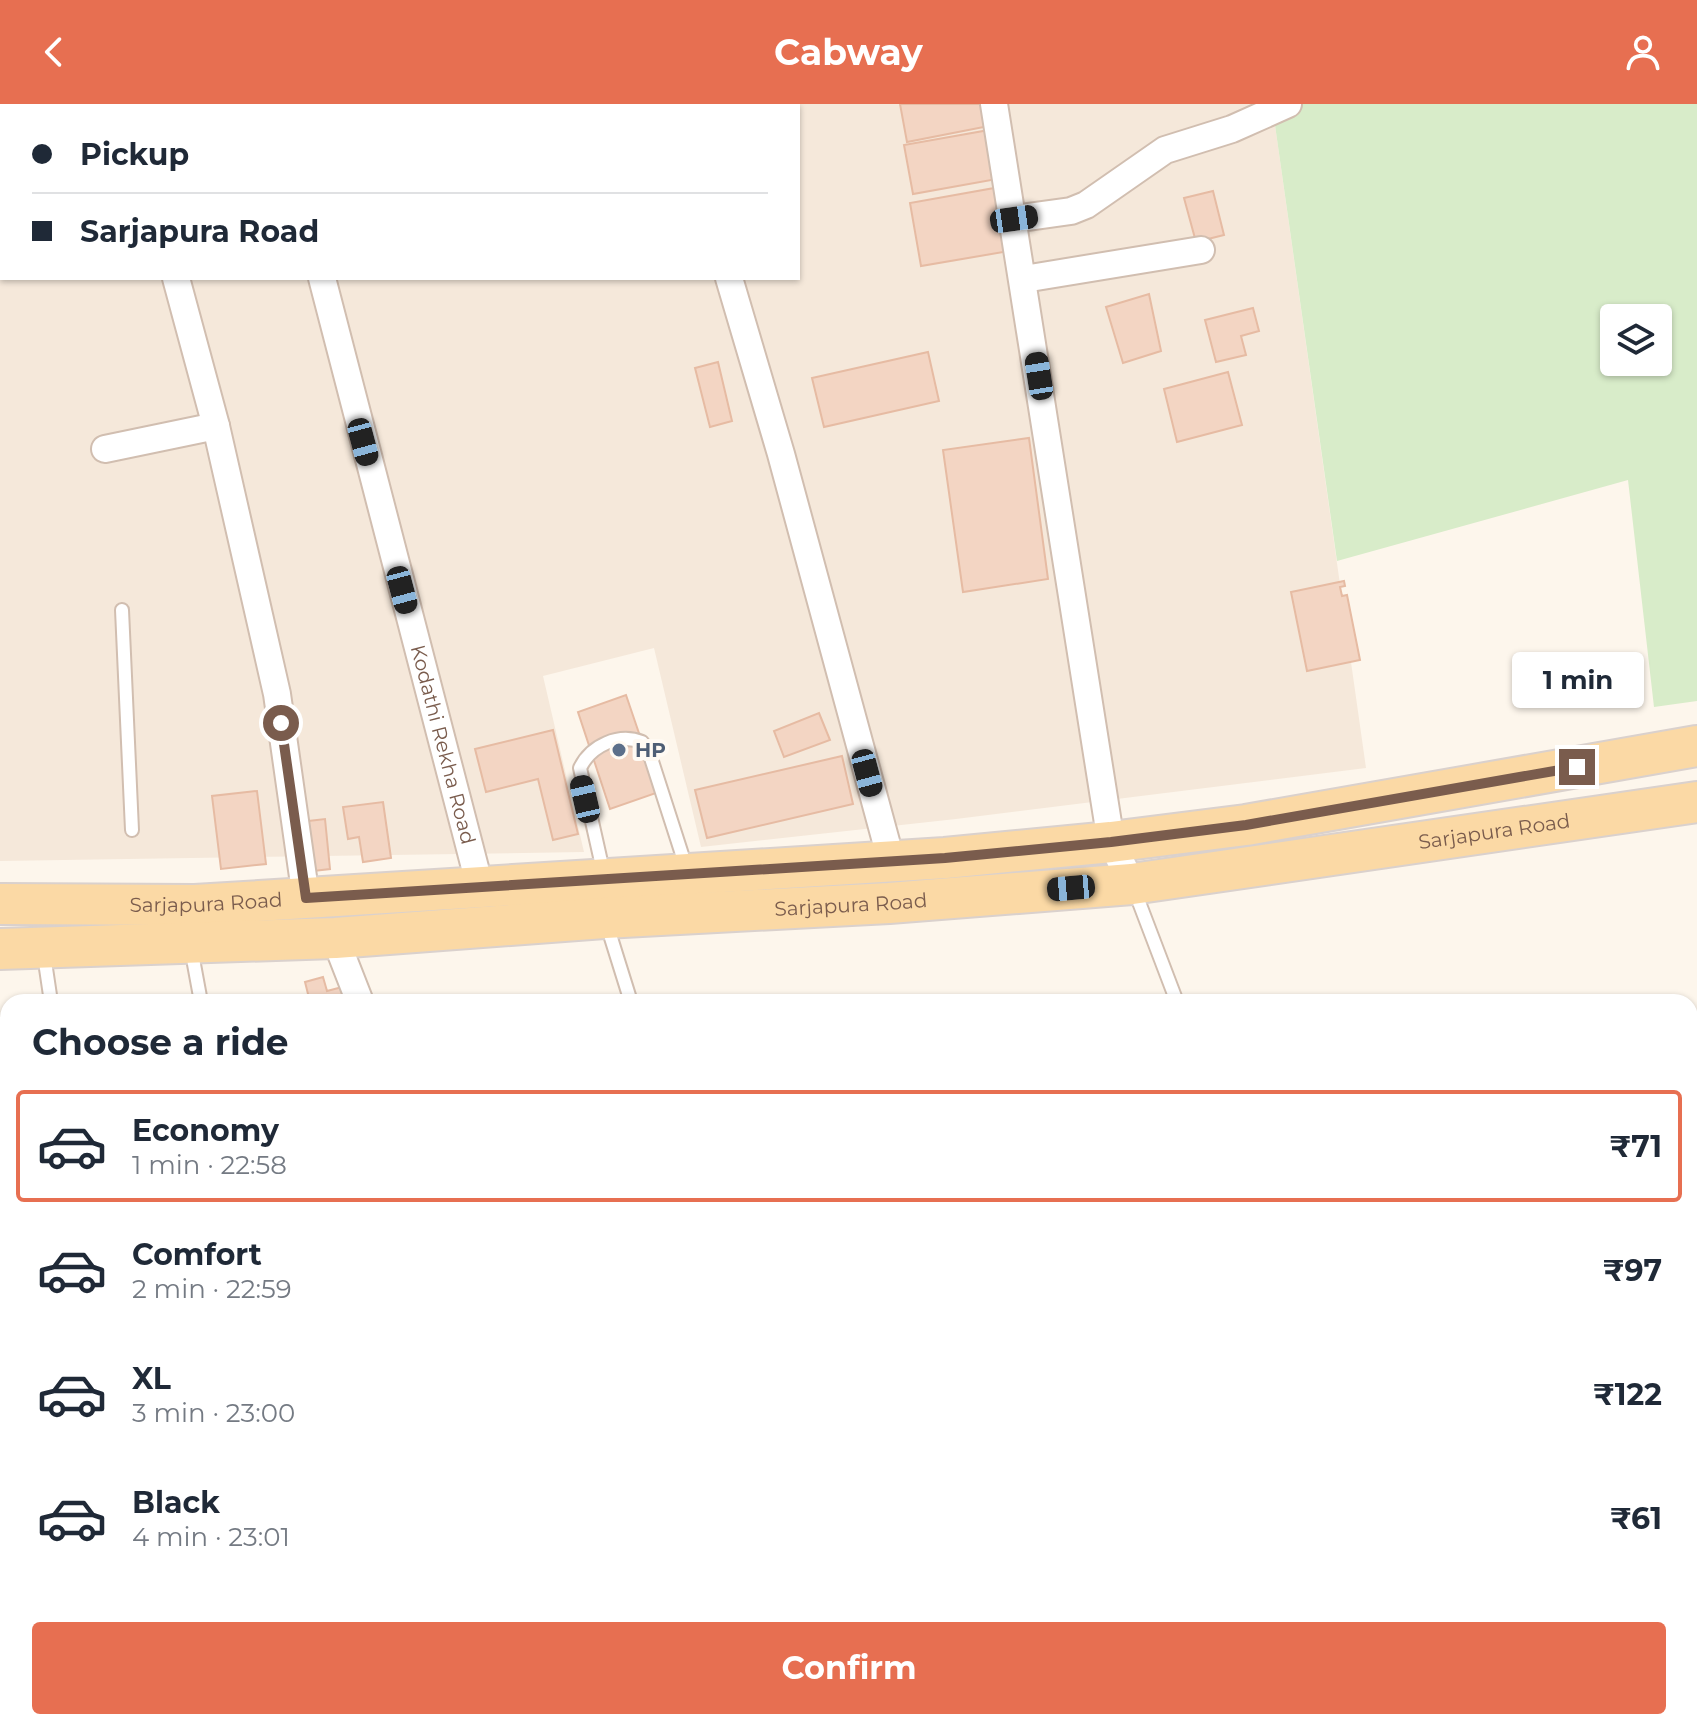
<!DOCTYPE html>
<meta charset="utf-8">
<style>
:root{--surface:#fff;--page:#f6f6f7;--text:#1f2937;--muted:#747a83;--line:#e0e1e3;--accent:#e76f51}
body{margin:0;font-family:Montserrat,sans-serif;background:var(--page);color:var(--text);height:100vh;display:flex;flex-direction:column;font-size:30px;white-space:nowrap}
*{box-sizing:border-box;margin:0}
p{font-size:26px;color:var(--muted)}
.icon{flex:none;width:44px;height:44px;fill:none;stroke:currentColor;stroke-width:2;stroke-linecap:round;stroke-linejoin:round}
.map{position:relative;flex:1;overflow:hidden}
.sheet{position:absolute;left:0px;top:890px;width:1698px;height:736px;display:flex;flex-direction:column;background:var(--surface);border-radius:24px 24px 0 0;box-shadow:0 2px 6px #0004}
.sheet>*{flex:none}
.hud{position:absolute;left:0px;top:0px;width:800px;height:176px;box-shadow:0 2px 6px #0004;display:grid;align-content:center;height:176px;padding:0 32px;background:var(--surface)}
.controls{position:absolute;left:1600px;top:200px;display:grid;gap:16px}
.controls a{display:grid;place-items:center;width:72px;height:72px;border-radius:8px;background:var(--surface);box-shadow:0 2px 6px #0004;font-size:40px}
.end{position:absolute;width:36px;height:36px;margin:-18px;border:10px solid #7a5c4d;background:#fff;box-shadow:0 0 0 4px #fff}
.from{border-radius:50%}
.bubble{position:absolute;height:56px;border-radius:8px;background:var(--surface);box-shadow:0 2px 6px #0004;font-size:26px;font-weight:700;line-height:56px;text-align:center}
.car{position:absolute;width:24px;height:48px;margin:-24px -12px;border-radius:10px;box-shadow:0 0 6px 2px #0007;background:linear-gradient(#222 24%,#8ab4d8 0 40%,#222 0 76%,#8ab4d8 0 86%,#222 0)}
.hud b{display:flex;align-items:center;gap:28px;height:76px;font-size:30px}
.hud b+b{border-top:2px solid var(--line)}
.hud i{width:20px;height:20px;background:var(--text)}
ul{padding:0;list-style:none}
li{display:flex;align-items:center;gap:24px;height:112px;margin:0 16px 12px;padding:0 16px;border:4px solid transparent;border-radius:8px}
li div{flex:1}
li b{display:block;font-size:30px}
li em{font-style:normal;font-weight:700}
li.on{border-color:var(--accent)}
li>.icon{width:72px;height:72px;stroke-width:1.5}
h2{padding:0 32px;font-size:36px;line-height:96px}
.primary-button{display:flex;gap:16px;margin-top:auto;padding:16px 32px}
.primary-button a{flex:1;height:92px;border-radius:8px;background:var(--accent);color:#fff;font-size:32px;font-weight:700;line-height:92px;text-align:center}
header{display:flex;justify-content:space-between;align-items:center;height:104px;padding:0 32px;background:var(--accent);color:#fff;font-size:36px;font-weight:700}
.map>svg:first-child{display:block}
</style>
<header><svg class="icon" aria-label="back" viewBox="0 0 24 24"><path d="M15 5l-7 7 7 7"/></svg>Cabway<svg class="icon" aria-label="person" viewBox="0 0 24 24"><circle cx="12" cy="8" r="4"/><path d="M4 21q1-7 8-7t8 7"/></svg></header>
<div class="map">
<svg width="1697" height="1626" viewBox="0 0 1697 1626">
<rect width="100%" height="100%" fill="#fdf6ec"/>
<path fill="#f5e8da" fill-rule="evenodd" d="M0,0H1272L1366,664L956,715L701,743L654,544L543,572L584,748L0,757ZM2,2H798V174H2Z"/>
<polygon fill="#f3e8fa" points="188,1618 493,1618 497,1626 172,1626"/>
<path fill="#d8ecc9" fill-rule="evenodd" d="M1272,0H1697V597L1654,603L1628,376L1337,457ZM1614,214H1658V258H1614Z"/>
<g fill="#f3d5c3" stroke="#e6bba3" stroke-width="2">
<polygon points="900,0 990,0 994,21 907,38"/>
<polygon points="989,26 997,75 913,90 904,41"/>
<polygon points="1000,83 1015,146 921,162 910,99"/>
<polygon points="1213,87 1224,131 1196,138 1184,94"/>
<polygon points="1149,190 1161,247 1123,259 1106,203"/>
<polygon points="1253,204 1259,227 1241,232 1246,251 1216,258 1205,216"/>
<polygon points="928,248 939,297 824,323 812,274"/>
<polygon points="718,258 732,317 710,323 695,264"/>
<polygon points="1228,268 1242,321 1177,338 1164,285"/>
<polygon points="1029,334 1048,475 963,488 943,346"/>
<polygon points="1344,477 1345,482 1340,483 1342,492 1347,491 1360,556 1307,567 1291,488"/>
<polygon points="626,591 659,688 610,705 578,608"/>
<polygon points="819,609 830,636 784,653 774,627"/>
<polygon points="553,626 578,730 553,736 538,675 486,688 475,645"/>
<polygon points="842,652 853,700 707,734 695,686"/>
<polygon points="257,687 266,760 221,765 212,692"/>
<polygon points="383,698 391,754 363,758 359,733 348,735 343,703"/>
<polygon points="325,715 330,765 305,768 300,718"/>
<polygon points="323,873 327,887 346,882 350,898 310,898 305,878"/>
<polygon points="8,965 8,1025 0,1027 0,968"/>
<polygon points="0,1111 8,1147 8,1166 0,1168"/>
<polygon points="8,1208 8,1235 0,1237 0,1210"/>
<polygon points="8,1240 8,1276 0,1277 0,1241"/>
<polygon points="235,1618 445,1618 449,1626 219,1626"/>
</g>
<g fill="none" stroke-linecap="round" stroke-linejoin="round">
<defs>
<g id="lane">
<polyline points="122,506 132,726"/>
<path d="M604,771L580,664C591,641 619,629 642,638L649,648L687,766"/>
<polyline points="1134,785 1177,898"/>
<polyline points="607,821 631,898"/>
<polyline points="191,844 201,898"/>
<polyline points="44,851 51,898"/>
</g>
<g id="street">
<polyline points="130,0 131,2"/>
<polyline points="279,0 280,2"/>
<polyline points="678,0 678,2"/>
<polyline points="994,0 1111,738 1132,780"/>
<polyline points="1014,115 1071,107 1086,101 1165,46 1232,25 1288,0"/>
<polyline points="176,174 216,322 277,590 306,794"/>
<path id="s1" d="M322,174L480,783"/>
<polyline points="729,174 781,350 891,756"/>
<polyline points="1024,175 1201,146"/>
<polyline points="105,345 216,322"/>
<polyline points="335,834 360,898"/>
</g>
<g id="primary">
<path id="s2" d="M0,800L195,801L945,754L1111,738L1246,721L1697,642"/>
<path id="s3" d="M0,845L335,834L604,814L889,799L1132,780L1697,698"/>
</g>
</defs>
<use href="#lane" stroke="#d1beb0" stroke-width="16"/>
<use href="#street" stroke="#d1beb0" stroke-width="30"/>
<use href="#primary" stroke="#dad1cd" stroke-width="44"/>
<use href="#lane" stroke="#fff" stroke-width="12"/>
<use href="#street" stroke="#fff" stroke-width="26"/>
<use href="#primary" stroke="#fbd9a5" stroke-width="40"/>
</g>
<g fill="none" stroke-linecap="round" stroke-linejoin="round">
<polyline stroke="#7a5c4d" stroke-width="10" points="281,619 306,794 945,754 1111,738 1246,721 1577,663"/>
</g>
<circle fill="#5c6f8a" stroke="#fffaf3" stroke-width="3" cx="619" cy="646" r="8"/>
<g text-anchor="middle" stroke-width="8" stroke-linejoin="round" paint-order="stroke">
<g font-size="20" fill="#7a5c4d" stroke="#fffaf3">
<text dy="7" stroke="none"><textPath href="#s1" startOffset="482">Kodathi Rekha Road</textPath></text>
<text dy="7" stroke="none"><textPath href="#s3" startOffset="1500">Sarjapura Road</textPath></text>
<text dy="7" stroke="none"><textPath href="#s2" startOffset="206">Sarjapura Road</textPath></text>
<text dy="7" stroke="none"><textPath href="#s3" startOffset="852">Sarjapura Road</textPath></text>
</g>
<g font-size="20" font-weight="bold" fill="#4e5e75" stroke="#fffaf3" text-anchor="start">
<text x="635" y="653">HP</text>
</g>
</g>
</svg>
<div class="controls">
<a><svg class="icon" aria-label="layers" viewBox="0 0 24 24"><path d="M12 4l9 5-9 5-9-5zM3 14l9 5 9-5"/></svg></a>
</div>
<i class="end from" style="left:281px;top:619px"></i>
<i class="end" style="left:1577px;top:663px"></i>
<div class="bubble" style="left:1512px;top:548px;width:132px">1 min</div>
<i class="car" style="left:1014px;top:115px;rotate:82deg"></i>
<i class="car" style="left:1039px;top:272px;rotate:351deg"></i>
<i class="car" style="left:363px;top:338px;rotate:165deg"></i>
<i class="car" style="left:402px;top:486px;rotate:165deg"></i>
<i class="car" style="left:867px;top:669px;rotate:165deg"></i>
<i class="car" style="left:585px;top:695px;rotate:347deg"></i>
<i class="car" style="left:1071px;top:784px;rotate:265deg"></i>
<div class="hud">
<b><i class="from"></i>Pickup</b>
<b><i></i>Sarjapura Road</b>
</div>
<section class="sheet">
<h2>Choose a ride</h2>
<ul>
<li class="on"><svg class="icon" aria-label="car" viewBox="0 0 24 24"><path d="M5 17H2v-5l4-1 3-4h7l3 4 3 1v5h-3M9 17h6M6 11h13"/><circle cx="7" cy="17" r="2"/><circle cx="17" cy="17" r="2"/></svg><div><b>Economy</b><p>1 min · 22:58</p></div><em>₹71</em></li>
<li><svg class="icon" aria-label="car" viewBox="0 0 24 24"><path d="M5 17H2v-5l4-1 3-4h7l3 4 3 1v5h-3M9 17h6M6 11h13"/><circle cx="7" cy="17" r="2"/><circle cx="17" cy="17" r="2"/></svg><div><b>Comfort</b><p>2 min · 22:59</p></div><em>₹97</em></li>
<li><svg class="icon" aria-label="car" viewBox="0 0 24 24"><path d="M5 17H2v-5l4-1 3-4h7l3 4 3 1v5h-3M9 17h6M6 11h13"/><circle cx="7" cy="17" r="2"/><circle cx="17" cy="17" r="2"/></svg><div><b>XL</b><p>3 min · 23:00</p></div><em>₹122</em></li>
<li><svg class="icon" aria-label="car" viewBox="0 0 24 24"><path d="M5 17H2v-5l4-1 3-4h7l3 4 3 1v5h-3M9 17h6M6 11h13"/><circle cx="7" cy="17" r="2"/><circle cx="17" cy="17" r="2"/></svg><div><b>Black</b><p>4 min · 23:01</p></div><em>₹61</em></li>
</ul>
<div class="primary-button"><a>Confirm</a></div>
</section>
</div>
